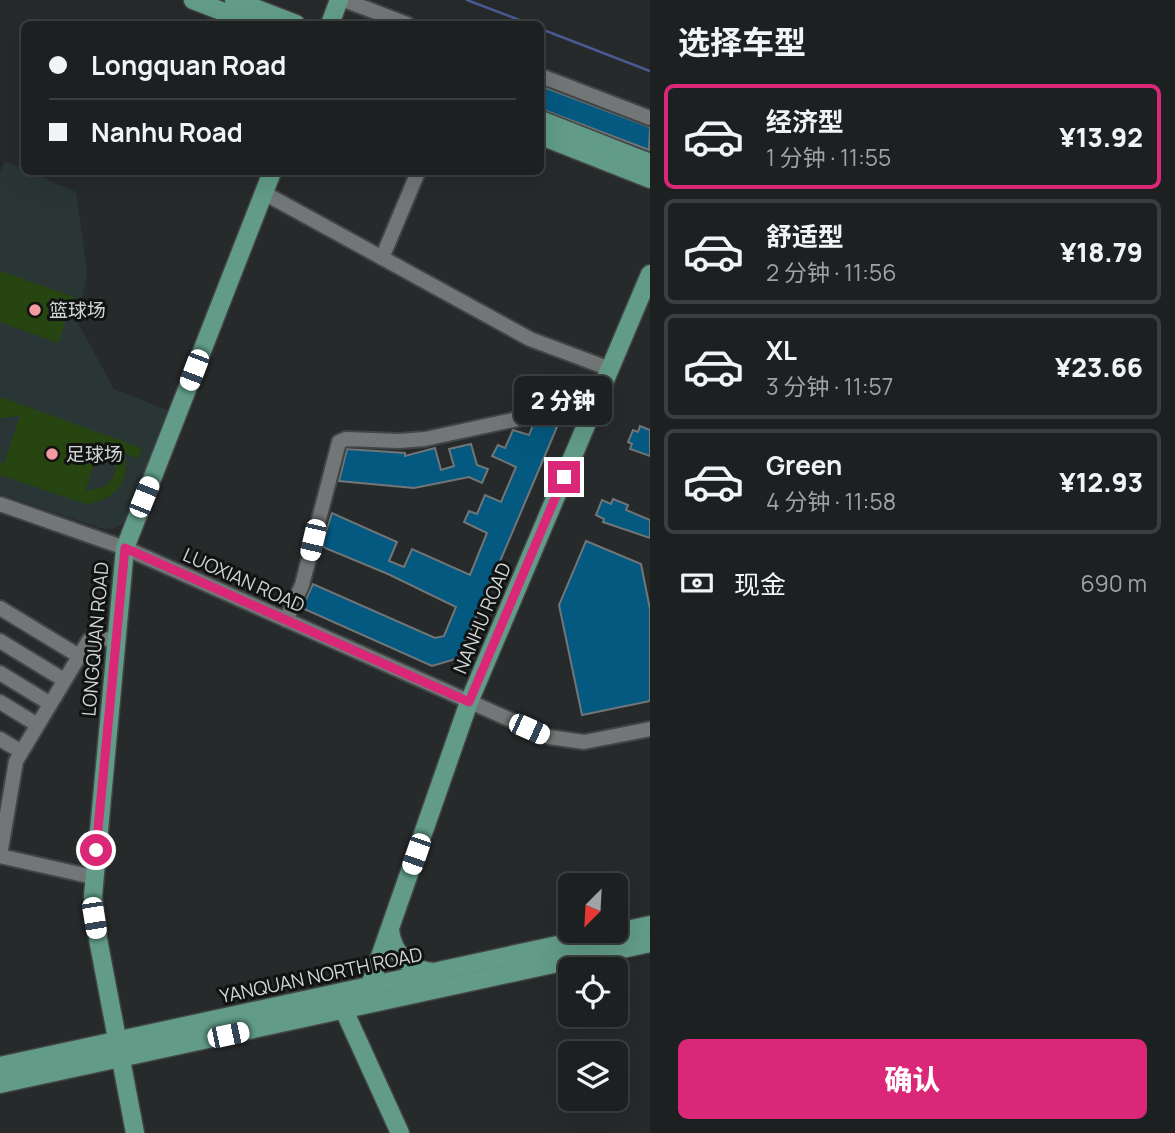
<!DOCTYPE html>
<html lang="zh">
<meta charset="utf-8">
<style>
:root{--surface:#1d2020;--page:#252829;--text:#f1f3f6;--muted:#a0a3a5;--line:#3b3e3e;--accent:#db2777}
body{margin:0;font-family:Manrope,"Noto Sans SC",sans-serif;background:var(--page);color:var(--text);height:100vh;display:flex;flex-direction:column;font-size:26px;white-space:nowrap}
*{box-sizing:border-box;margin:0}
p{font-size:23px;color:var(--muted)}
.icon{flex:none;width:38px;height:38px;fill:none;stroke:currentColor;stroke-width:2;stroke-linecap:round;stroke-linejoin:round}
.map{position:relative;flex:1;overflow:hidden}
.side{display:flex;flex-direction:column;background:var(--surface);width:525px}
.side>*{flex:none}
.banner{position:absolute;left:21px;top:21px;width:523px;height:154px;border-radius:10px;box-shadow:0 7px 28px #0002,0 0 0 2px var(--line);display:grid;align-content:center;height:154px;padding:0 28px;background:var(--surface)}
.needle{width:46px;rotate:204deg}
.fabs{position:absolute;left:558px;top:873px;display:grid;gap:14px}
.fabs a{display:grid;place-items:center;width:70px;height:70px;border-radius:10px;background:var(--surface);box-shadow:0 7px 28px #0002,0 0 0 2px var(--line);font-size:35px}
.end{position:absolute;width:32px;height:32px;margin:-16px;border:9px solid #db2777;background:#fff;box-shadow:0 0 0 4px #fff}
.from{border-radius:50%}
.bubble{position:absolute;height:49px;border-radius:10px;background:var(--surface);box-shadow:0 7px 28px #0002,0 0 0 2px var(--line);font-size:23px;font-weight:800;line-height:49px;text-align:center}
.car{position:absolute;width:21px;height:42px;margin:-21px -10px;border-radius:9px;box-shadow:0 0 5px 2px #0007;background:linear-gradient(#fff 24%,#345 0 40%,#fff 0 76%,#345 0 86%,#fff 0)}
.banner b{display:flex;align-items:center;gap:24px;height:66px;font-size:26px}
.banner b+b{border-top:2px solid var(--line)}
.banner i{width:18px;height:18px;background:var(--text)}
ul{padding:0;list-style:none}
li{display:flex;align-items:center;gap:21px;height:105px;margin:0 14px 10px;padding:0 14px;border:4px solid var(--line);border-radius:10px}
li div{flex:1}
li b{display:block;font-size:26px}
li em{font-style:normal;font-weight:800}
li.active{border-color:var(--accent)}
li>.icon{width:63px;height:63px;stroke-width:1.5}
h2{padding:0 28px;font-size:32px;line-height:84px}
.pay{display:flex;align-items:center;gap:18px;height:77px;padding:0 28px;font-size:26px}
.pay p{margin-inline-start:auto}
.button{display:flex;gap:14px;margin-top:auto;padding:14px 28px}
.button a{flex:1;height:80px;border-radius:10px;background:var(--accent);color:#fff;font-size:28px;font-weight:800;line-height:80px;text-align:center}
main{display:flex;flex:1;min-height:0}
.map>svg:first-child{display:block}
</style>
<main>
<div class="map">
<svg width="650" height="1133" viewBox="0 0 650 1133">
<rect width="100%" height="100%" fill="#272a2b"/>
<polygon fill="#2a3536" points="5,161 76,192 87,271 78,323 114,389 169,411 127,516 121,525 112,529 100,528 0,494 0,172"/>
<g fill="#264510" fill-rule="evenodd">
<polygon points="0,271 74,297 58,343 0,322"/>
<path d="M0,397L142,448L138,458L123,453C133,481 113,501 86,504L0,475V462L4,463L20,416L0,418ZM101,444L115,458V474L106,486L85,491Z"/>
</g>
<g fill="none" stroke-linecap="round" stroke-linejoin="round">
<g stroke="#4b5a94" stroke-width="2.5">
<polyline points="467,0 530,24"/>
<polyline points="541,29 650,71"/>
</g>
</g>
<g fill="#035980" stroke="#727577" stroke-width="2">
<polygon points="541,86 650,127 649,150 541,109"/>
<polygon points="546,423 557,427 459,658 432,666 302,608 313,584 435,638 444,636 456,607 388,574 325,548 322,545 332,513 397,542 389,561 404,567 412,549 470,575 487,533 464,522 469,511 477,514 485,495 501,502 516,467 492,456 498,445 505,448 513,430 529,435 533,425"/>
<polygon points="640,426 650,430 650,456 630,449 632,444 628,442 633,430 638,432"/>
<polygon points="471,444 477,465 488,469 482,483 469,477 414,488 339,481 347,449 405,453 405,456 435,448 441,470 454,466 449,449"/>
<polygon points="613,499 628,505 626,510 650,520 650,538 603,522 604,519 596,515 602,500 611,504"/>
<polygon points="586,541 641,564 650,609 650,701 582,715 559,605"/>
</g>
<g fill="none" stroke-linecap="round" stroke-linejoin="round">
<defs>
<g id="minor">
<polyline points="344,0 407,24"/>
<polyline points="541,76 650,118"/>
<polyline points="264,193 530,339 610,369"/>
<polyline points="382,258 418,172"/>
<polyline points="0,504 125,548 549,737 584,742 650,729"/>
<polyline points="0,608 79,656"/>
<polyline points="286,620 302,585 339,442 346,439 399,441 425,439 596,402"/>
<polyline points="0,641 64,680"/>
<polyline points="0,673 49,703"/>
<polyline points="0,702 36,724"/>
<polyline points="0,739 20,751"/>
<polyline points="0,855 16,761 89,640 116,639"/>
<polyline points="0,856 93,877"/>
</g>
<g id="major">
<polyline points="193,0 255,24"/>
<polyline points="234,0 296,24"/>
<polyline points="330,24 339,0"/>
<polyline points="541,120 650,163"/>
<polyline points="541,136 650,179"/>
<path d="M390,930C393,954 409,969 432,972"/>
<polyline points="0,1066 650,925"/>
<polyline points="0,1084 650,943"/>
<polyline points="135,1133 98,939 93,896 125,548 272,172"/>
<polyline points="400,1133 343,1008 365,995 369,988 469,702 650,274"/>
</g>
</defs>
<use href="#minor" stroke="#424545" stroke-width="18"/>
<use href="#major" stroke="#424545" stroke-width="21"/>
<use href="#minor" stroke="#727676" stroke-width="14"/>
<use href="#major" stroke="#629c89" stroke-width="18"/>
</g>
<g fill="none" stroke-linecap="round" stroke-linejoin="round">
<polyline stroke="#db2777" stroke-width="9" points="96,850 125,548 469,702 564,477"/>
</g>
<g fill="#f49aa3" stroke="#111313" stroke-width="2.5">
<circle cx="35" cy="310" r="7"/>
<circle cx="52" cy="454" r="7"/>
</g>
<g text-anchor="middle" stroke-width="6" stroke-linejoin="round" paint-order="stroke">
<g font-size="19" fill="#d1d4d4" stroke="#111313" text-anchor="start">
<text x="49" y="317">篮球场</text>
<text x="66" y="461">足球场</text>
</g>
<g font-size="19" fill="#d1d4d4" stroke="#111313">
<text transform="translate(244 580) rotate(24)" y="7">LUOXIAN ROAD</text>
<text transform="translate(482 618) rotate(-67)" y="7">NANHU ROAD</text>
<text transform="translate(95 639) rotate(-85)" y="7">LONGQUAN ROAD</text>
<text transform="translate(321 975) rotate(-12)" y="7">YANQUAN NORTH ROAD</text>
</g>
</g>
</svg>
<div class="fabs">
<a><svg class="needle" viewBox="-14 -14 28 28"><path d="M0-13l5 13h-10z" fill="#e53935"/><path d="M0 13l5-13h-10z" fill="#a0a3a5"/></svg></a>
<a><svg class="icon" aria-label="locate" viewBox="0 0 24 24"><circle cx="12" cy="12" r="6"/><path d="M12 2v4M12 18v4M2 12h4M18 12h4"/></svg></a>
<a><svg class="icon" aria-label="layers" viewBox="0 0 24 24"><path d="M12 4l9 5-9 5-9-5zM3 14l9 5 9-5"/></svg></a>
</div>
<i class="end from" style="left:96px;top:850px"></i>
<i class="end" style="left:564px;top:477px"></i>
<div class="bubble" style="left:514px;top:376px;width:98px">2 分钟</div>
<i class="car" style="left:194px;top:370px;rotate:201deg"></i>
<i class="car" style="left:144px;top:497px;rotate:22deg"></i>
<i class="car" style="left:313px;top:540px;rotate:193deg"></i>
<i class="car" style="left:529px;top:729px;rotate:114deg"></i>
<i class="car" style="left:416px;top:854px;rotate:199deg"></i>
<i class="car" style="left:94px;top:918px;rotate:171deg"></i>
<i class="car" style="left:228px;top:1035px;rotate:78deg"></i>
<div class="banner">
<b><i class="from"></i>Longquan Road</b>
<b><i></i>Nanhu Road</b>
</div>
</div>
<section class="side">
<h2>选择车型</h2>
<ul>
<li class="active"><svg class="icon" aria-label="car" viewBox="0 0 24 24"><path d="M5 17H2v-5l4-1 3-4h7l3 4 3 1v5h-3M9 17h6M6 11h13"/><circle cx="7" cy="17" r="2"/><circle cx="17" cy="17" r="2"/></svg><div><b>经济型</b><p>1 分钟 · 11:55</p></div><em>¥13.92</em></li>
<li><svg class="icon" aria-label="car" viewBox="0 0 24 24"><path d="M5 17H2v-5l4-1 3-4h7l3 4 3 1v5h-3M9 17h6M6 11h13"/><circle cx="7" cy="17" r="2"/><circle cx="17" cy="17" r="2"/></svg><div><b>舒适型</b><p>2 分钟 · 11:56</p></div><em>¥18.79</em></li>
<li><svg class="icon" aria-label="car" viewBox="0 0 24 24"><path d="M5 17H2v-5l4-1 3-4h7l3 4 3 1v5h-3M9 17h6M6 11h13"/><circle cx="7" cy="17" r="2"/><circle cx="17" cy="17" r="2"/></svg><div><b>XL</b><p>3 分钟 · 11:57</p></div><em>¥23.66</em></li>
<li><svg class="icon" aria-label="car" viewBox="0 0 24 24"><path d="M5 17H2v-5l4-1 3-4h7l3 4 3 1v5h-3M9 17h6M6 11h13"/><circle cx="7" cy="17" r="2"/><circle cx="17" cy="17" r="2"/></svg><div><b>Green</b><p>4 分钟 · 11:58</p></div><em>¥12.93</em></li>
</ul>
<div class="pay"><svg class="icon" aria-label="cash" viewBox="0 0 24 24"><path d="M3 7h18v10H3z"/><circle cx="12" cy="12" r="2"/></svg>现金<p>690 m</p></div>
<div class="button"><a>确认</a></div>
</section>
</main>
